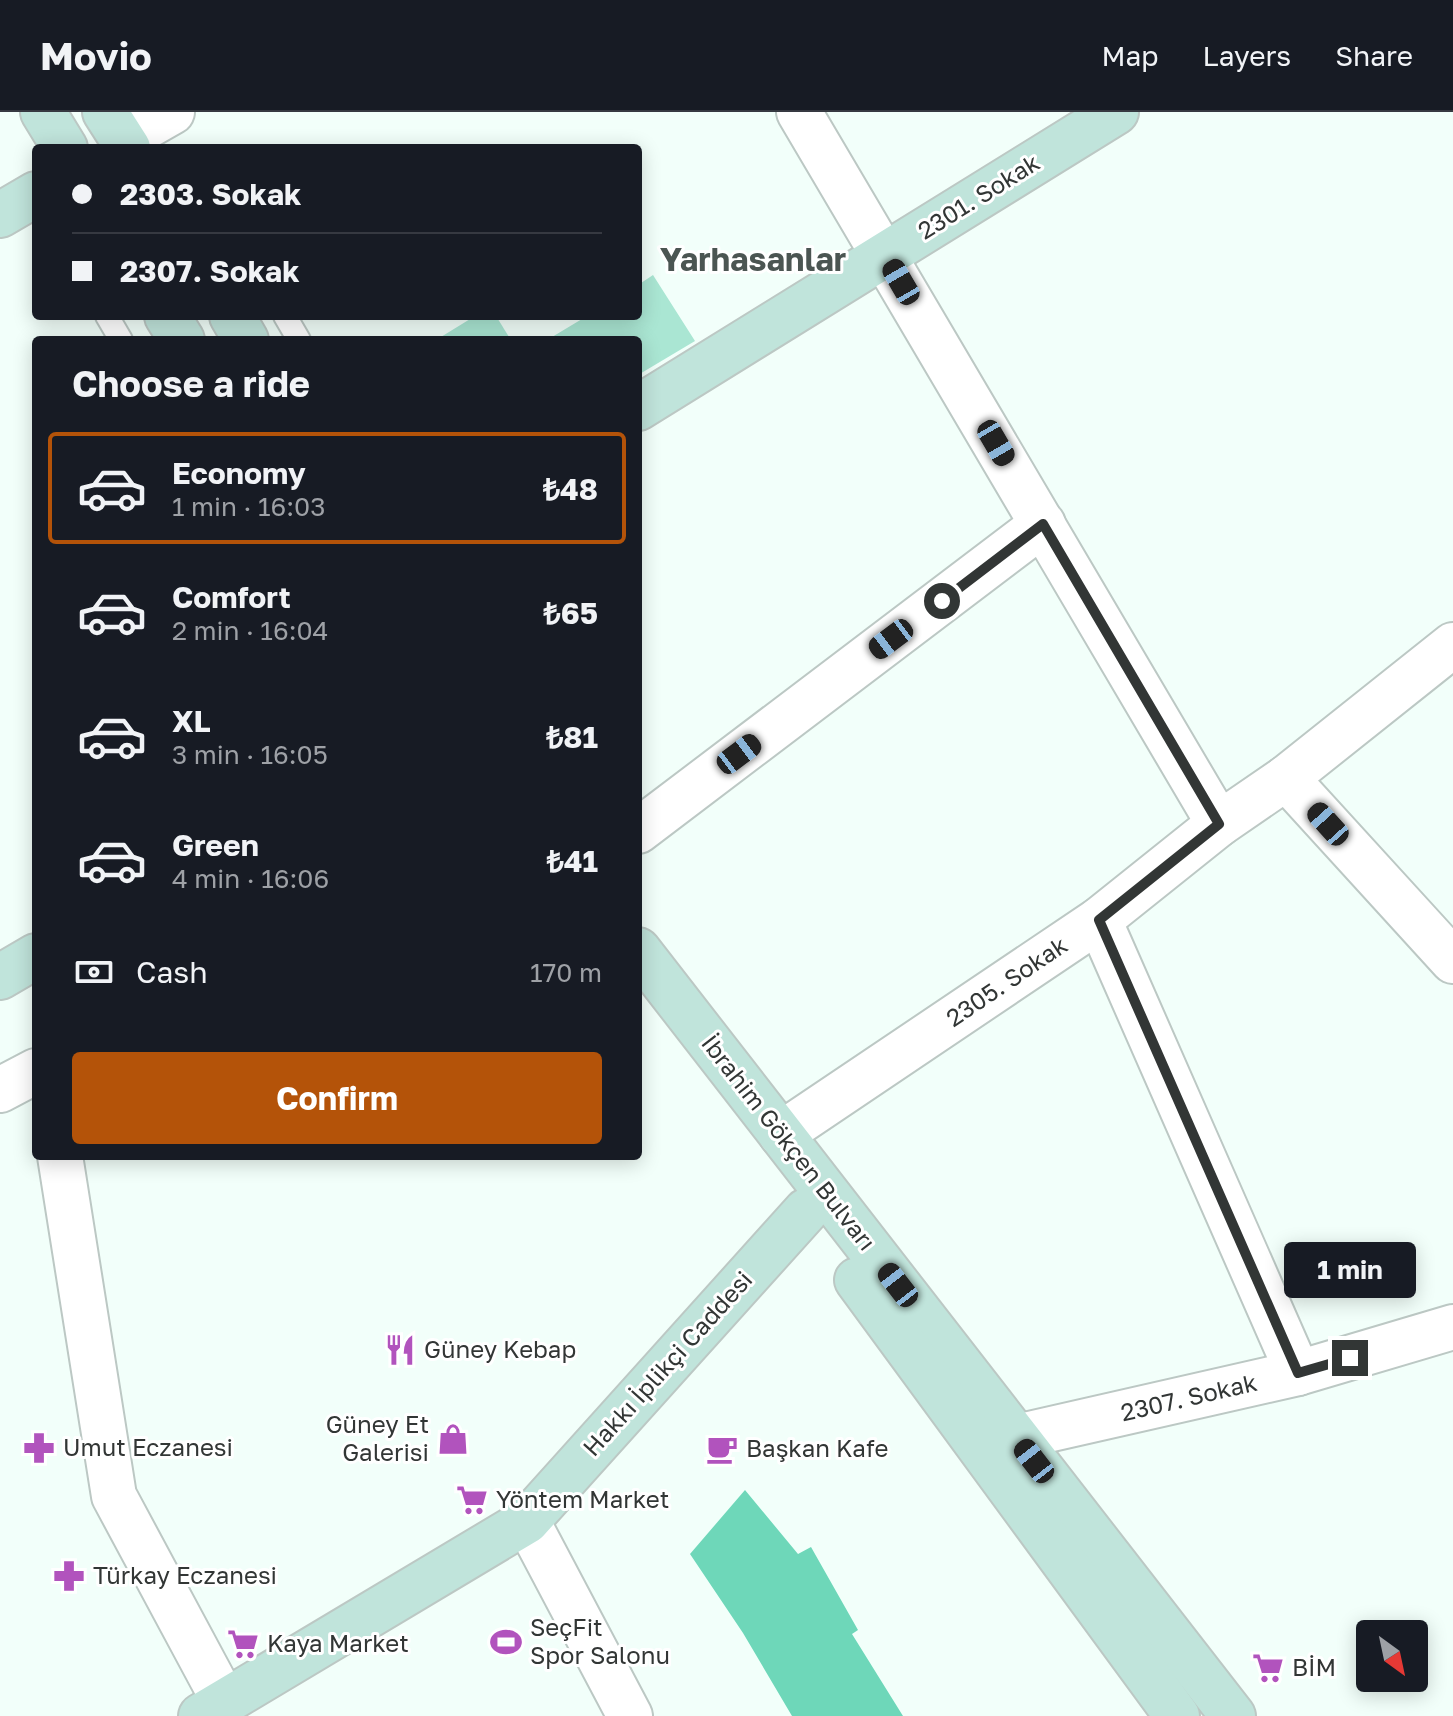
<!DOCTYPE html>
<meta charset="utf-8">
<style>
:root{--surface:#171b24;--page:#242831;--text:#f1f3f6;--muted:#9ea1a6;--line:#363941;--accent:#b45309}
body{margin:0;font-family:"Golos Text",sans-serif;background:var(--page);color:var(--text);height:100vh;display:flex;flex-direction:column;font-size:30px;white-space:nowrap}
*{box-sizing:border-box;margin:0}
p{font-size:26px;color:var(--muted)}
.icon{flex:none;width:44px;height:44px;fill:none;stroke:currentColor;stroke-width:2;stroke-linecap:round;stroke-linejoin:round}
.map{position:relative;flex:1;overflow:hidden}
.panel{position:absolute;left:32px;top:224px;width:610px;height:824px;display:flex;flex-direction:column;background:var(--surface);border-radius:8px;box-shadow:0 4px 20px #0003}
.panel>*{flex:none}
.hud{position:absolute;left:32px;top:32px;width:610px;height:176px;border-radius:8px;box-shadow:0 4px 20px #0003;display:grid;align-content:center;height:176px;padding:0 40px;background:var(--surface)}
.needle{width:52px;rotate:147deg}
.tools{position:absolute;left:1356px;top:1508px;display:grid;gap:16px}
.tools a{display:grid;place-items:center;width:72px;height:72px;border-radius:8px;background:var(--surface);box-shadow:0 4px 20px #0003;font-size:40px}
.end{position:absolute;width:36px;height:36px;margin:-18px;border:10px solid #323635;background:#fff;box-shadow:0 0 0 4px #fff}
.from{border-radius:50%}
.bubble{position:absolute;height:56px;border-radius:8px;background:var(--surface);box-shadow:0 4px 20px #0003;font-size:26px;font-weight:700;line-height:56px;text-align:center}
.car{position:absolute;width:24px;height:48px;margin:-24px -12px;border-radius:10px;box-shadow:0 0 6px 2px #0007;background:linear-gradient(#222 24%,#8ab4d8 0 40%,#222 0 76%,#8ab4d8 0 86%,#222 0)}
.hud b{display:flex;align-items:center;gap:28px;height:76px;font-size:30px}
.hud b+b{border-top:2px solid var(--line)}
.hud i{width:20px;height:20px;background:var(--text)}
ul{padding:0;list-style:none}
li{display:flex;align-items:center;gap:24px;height:112px;margin:0 16px 12px;padding:0 24px;border:4px solid transparent;border-radius:8px}
li div{flex:1}
li b{display:block;font-size:30px}
li em{font-style:normal;font-weight:700}
li.on{border-color:var(--accent)}
li>.icon{width:72px;height:72px;stroke-width:1.5}
h2{padding:0 40px;font-size:36px;line-height:96px}
.pay{display:flex;align-items:center;gap:20px;height:88px;padding:0 40px;font-size:30px}
.pay p{margin-inline-start:auto}
.action{display:flex;gap:16px;margin-top:auto;padding:16px 40px}
.action a{flex:1;height:92px;border-radius:8px;background:var(--accent);color:#fff;font-size:32px;font-weight:700;line-height:92px;text-align:center}
header{display:flex;align-items:center;gap:48px;box-sizing:border-box;height:112px;padding:0 40px;background:var(--surface);border-bottom:2px solid var(--line)}
header strong{font-size:38px}
nav{display:flex;gap:44px;margin-inline-start:auto;font-size:28px}
.map>svg:first-child{display:block}
</style>
<header>
<strong>Movio</strong>
<nav><a>Map</a><a>Layers</a><a>Share</a></nav>
</header>
<div class="map">
<svg width="1453" height="1604" viewBox="0 0 1453 1604">
<rect width="100%" height="100%" fill="#f2fffa"/>
<g fill="#aae6d3">
<polygon points="653,163 695,229 638,263 638,228 547,228 587,204 638,204 638,173"/>
<polygon points="475,204 496,204 511,228 436,228"/>
</g>
<polygon fill="#6ed7b9" points="745,1378 798,1442 811,1435 858,1518 852,1522 903,1604 792,1604 743,1521 690,1442"/>
<g fill="none" stroke-linecap="round" stroke-linejoin="round">
<defs>
<g id="lane">
<polyline points="107,204 121,228"/>
<polyline points="285,204 299,228"/>
</g>
<g id="street">
<polyline points="799,0 1219,712"/>
<polyline points="123,28 172,0"/>
<polyline points="1286,666 1453,849"/>
<polyline points="638,719 1043,412"/>
<polyline points="1099,808 1298,1261"/>
<polyline points="0,978 36,959"/>
<polyline points="781,1022 1099,808 1219,712 1286,666 1453,533"/>
<polyline points="60,1044 114,1384 224,1589"/>
<polyline points="1016,1325 1298,1261 1453,1215"/>
<polyline points="527,1409 630,1604"/>
</g>
<g id="secondary">
<polyline points="43,0 65,36"/>
<polyline points="105,0 128,36"/>
<polyline points="0,103 36,82"/>
<polyline points="167,204 182,228"/>
<polyline points="232,204 246,228"/>
<polyline points="638,296 1116,0"/>
<polyline points="638,838 1233,1604"/>
<polyline points="0,865 36,844"/>
<polyline points="857,1168 1177,1604"/>
<polyline points="201,1604 527,1409 806,1099"/>
</g>
</defs>
<use href="#lane" stroke="#bcc8c4" stroke-width="26"/>
<use href="#street" stroke="#bcc8c4" stroke-width="48"/>
<use href="#secondary" stroke="#bcc8c4" stroke-width="48"/>
<use href="#lane" stroke="#fff" stroke-width="22"/>
<use href="#street" stroke="#fff" stroke-width="44"/>
<use href="#secondary" stroke="#c0e4db" stroke-width="44"/>
</g>
<g fill="none" stroke-linecap="round" stroke-linejoin="round">
<polyline stroke="#323635" stroke-width="10" points="942,489 1043,412 1219,712 1099,808 1298,1261 1350,1246"/>
</g>
<defs>
<symbol id="restaurant-bare" viewBox="-9 -9 18 18"><path d="M-5-6h1v4h1v-4h1v4h1v-4h1v5L-1.5 .5V6h-2V.5L-5-1ZM5-6V6H3V1.5H1.5Q1.5-4 5-6Z" fill="#b153bd" stroke="#fff" stroke-width="2.5" paint-order="stroke"/></symbol>
<symbol id="shop-bare" viewBox="-9 -9 18 18"><path d="M-5-2.5h2.3a2.7 3.5 0 0 1 5.4 0H5L5.5 6h-11ZM-1.5-2.5h3a1.5 2.3 0 0 0-3 0Z" fill="#b153bd" stroke="#fff" stroke-width="2.5" paint-order="stroke"/></symbol>
<symbol id="pharmacy-bare" viewBox="-9 -9 18 18"><path d="M-2-6h4v4h4v4h-4v4h-4v-4h-4v-4h4Z" fill="#b153bd" stroke="#fff" stroke-width="2.5" paint-order="stroke"/></symbol>
<symbol id="cafe-bare" viewBox="-9 -9 18 18"><path d="M-5.5-4.5H6V0H3Q3 3.5 0 3.5H-2.5Q-5.5 3.5-5.5 0ZM3-3.2v2h1.7v-2ZM-6 4.5H4V6H-6Z" fill="#b153bd" stroke="#fff" stroke-width="2.5" paint-order="stroke"/></symbol>
<symbol id="supermarket-bare" viewBox="-9 -9 18 18"><path d="M-6-5.5h2.5l.6 2H6L4.5 2H-2.5L-4.4-4H-6ZM-1.5 3.2a1.3 1.3 0 1 0 .1 0ZM3 3.2a1.3 1.3 0 1 0 .1 0Z" fill="#b153bd" stroke="#fff" stroke-width="2.5" paint-order="stroke"/></symbol>
<symbol id="stadium-bare" viewBox="-9 -9 18 18"><path d="M0-5a6.5 5 0 1 0 0 10a6.5 5 0 1 0 0-10ZM-3.5-1.8h7v3.6h-7Z" fill="#b153bd" stroke="#fff" stroke-width="2.5" paint-order="stroke"/></symbol>
</defs>
<g fill-rule="evenodd">
<use href="#restaurant-bare" x="378" y="1216" width="44" height="44"/>
<use href="#shop-bare" x="431" y="1305" width="44" height="44"/>
<use href="#pharmacy-bare" x="17" y="1314" width="44" height="44"/>
<use href="#cafe-bare" x="700" y="1315" width="44" height="44"/>
<use href="#supermarket-bare" x="450" y="1366" width="44" height="44"/>
<use href="#pharmacy-bare" x="47" y="1442" width="44" height="44"/>
<use href="#stadium-bare" x="484" y="1508" width="44" height="44"/>
<use href="#supermarket-bare" x="221" y="1510" width="44" height="44"/>
<use href="#supermarket-bare" x="1246" y="1534" width="44" height="44"/>
</g>
<g text-anchor="middle" stroke-width="6" stroke-linejoin="round" paint-order="stroke">
<g font-size="24" fill="#323635" stroke="#fff">
<text transform="translate(979 85) rotate(-32)" y="8">2301. Sokak</text>
<text transform="translate(1007 870) rotate(-34)" y="8">2305. Sokak</text>
<text transform="translate(788 1031) rotate(52)" y="8">İbrahim Gökçen Bulvarı</text>
<text transform="translate(668 1252) rotate(-48)" y="8">Hakkı İplikçi Caddesi</text>
<text transform="translate(1189 1286) rotate(-13)" y="8">2307. Sokak</text>
</g>
<g font-size="24" fill="#323635" stroke="#fff" text-anchor="start">
<text x="424" y="1246">Güney Kebap</text>
<text x="429" y="1321" text-anchor="end">Güney Et<tspan x="429" dy="28">Galerisi</tspan></text>
<text x="63" y="1344">Umut Eczanesi</text>
<text x="746" y="1345">Başkan Kafe</text>
<text x="496" y="1396">Yöntem Market</text>
<text x="93" y="1472">Türkay Eczanesi</text>
<text x="530" y="1524">SeçFit<tspan x="530" dy="28">Spor Salonu</tspan></text>
<text x="267" y="1540">Kaya Market</text>
<text x="1292" y="1564">BİM</text>
</g>
<g font-size="32" font-weight="bold" fill="#4b5552" stroke="#fff">
<text x="753" y="159">Yarhasanlar</text>
</g>
</g>
</svg>
<div class="tools">
<a><svg class="needle" viewBox="-14 -14 28 28"><path d="M0-13l5 13h-10z" fill="#e53935"/><path d="M0 13l5-13h-10z" fill="#9ea1a6"/></svg></a>
</div>
<i class="end from" style="left:942px;top:489px"></i>
<i class="end" style="left:1350px;top:1246px"></i>
<div class="bubble" style="left:1284px;top:1130px;width:132px">1 min</div>
<i class="car" style="left:901px;top:170px;rotate:330deg"></i>
<i class="car" style="left:996px;top:331px;rotate:150deg"></i>
<i class="car" style="left:891px;top:527px;rotate:233deg"></i>
<i class="car" style="left:739px;top:642px;rotate:53deg"></i>
<i class="car" style="left:1328px;top:712px;rotate:318deg"></i>
<i class="car" style="left:898px;top:1173px;rotate:322deg"></i>
<i class="car" style="left:1034px;top:1349px;rotate:322deg"></i>
<div class="hud">
<b><i class="from"></i>2303. Sokak</b>
<b><i></i>2307. Sokak</b>
</div>
<section class="panel">
<h2>Choose a ride</h2>
<ul>
<li class="on"><svg class="icon" aria-label="car" viewBox="0 0 24 24"><path d="M5 17H2v-5l4-1 3-4h7l3 4 3 1v5h-3M9 17h6M6 11h13"/><circle cx="7" cy="17" r="2"/><circle cx="17" cy="17" r="2"/></svg><div><b>Economy</b><p>1 min · 16:03</p></div><em>₺48</em></li>
<li><svg class="icon" aria-label="car" viewBox="0 0 24 24"><path d="M5 17H2v-5l4-1 3-4h7l3 4 3 1v5h-3M9 17h6M6 11h13"/><circle cx="7" cy="17" r="2"/><circle cx="17" cy="17" r="2"/></svg><div><b>Comfort</b><p>2 min · 16:04</p></div><em>₺65</em></li>
<li><svg class="icon" aria-label="car" viewBox="0 0 24 24"><path d="M5 17H2v-5l4-1 3-4h7l3 4 3 1v5h-3M9 17h6M6 11h13"/><circle cx="7" cy="17" r="2"/><circle cx="17" cy="17" r="2"/></svg><div><b>XL</b><p>3 min · 16:05</p></div><em>₺81</em></li>
<li><svg class="icon" aria-label="car" viewBox="0 0 24 24"><path d="M5 17H2v-5l4-1 3-4h7l3 4 3 1v5h-3M9 17h6M6 11h13"/><circle cx="7" cy="17" r="2"/><circle cx="17" cy="17" r="2"/></svg><div><b>Green</b><p>4 min · 16:06</p></div><em>₺41</em></li>
</ul>
<div class="pay"><svg class="icon" aria-label="cash" viewBox="0 0 24 24"><path d="M3 7h18v10H3z"/><circle cx="12" cy="12" r="2"/></svg>Cash<p>170 m</p></div>
<div class="action"><a>Confirm</a></div>
</section>
</div>
